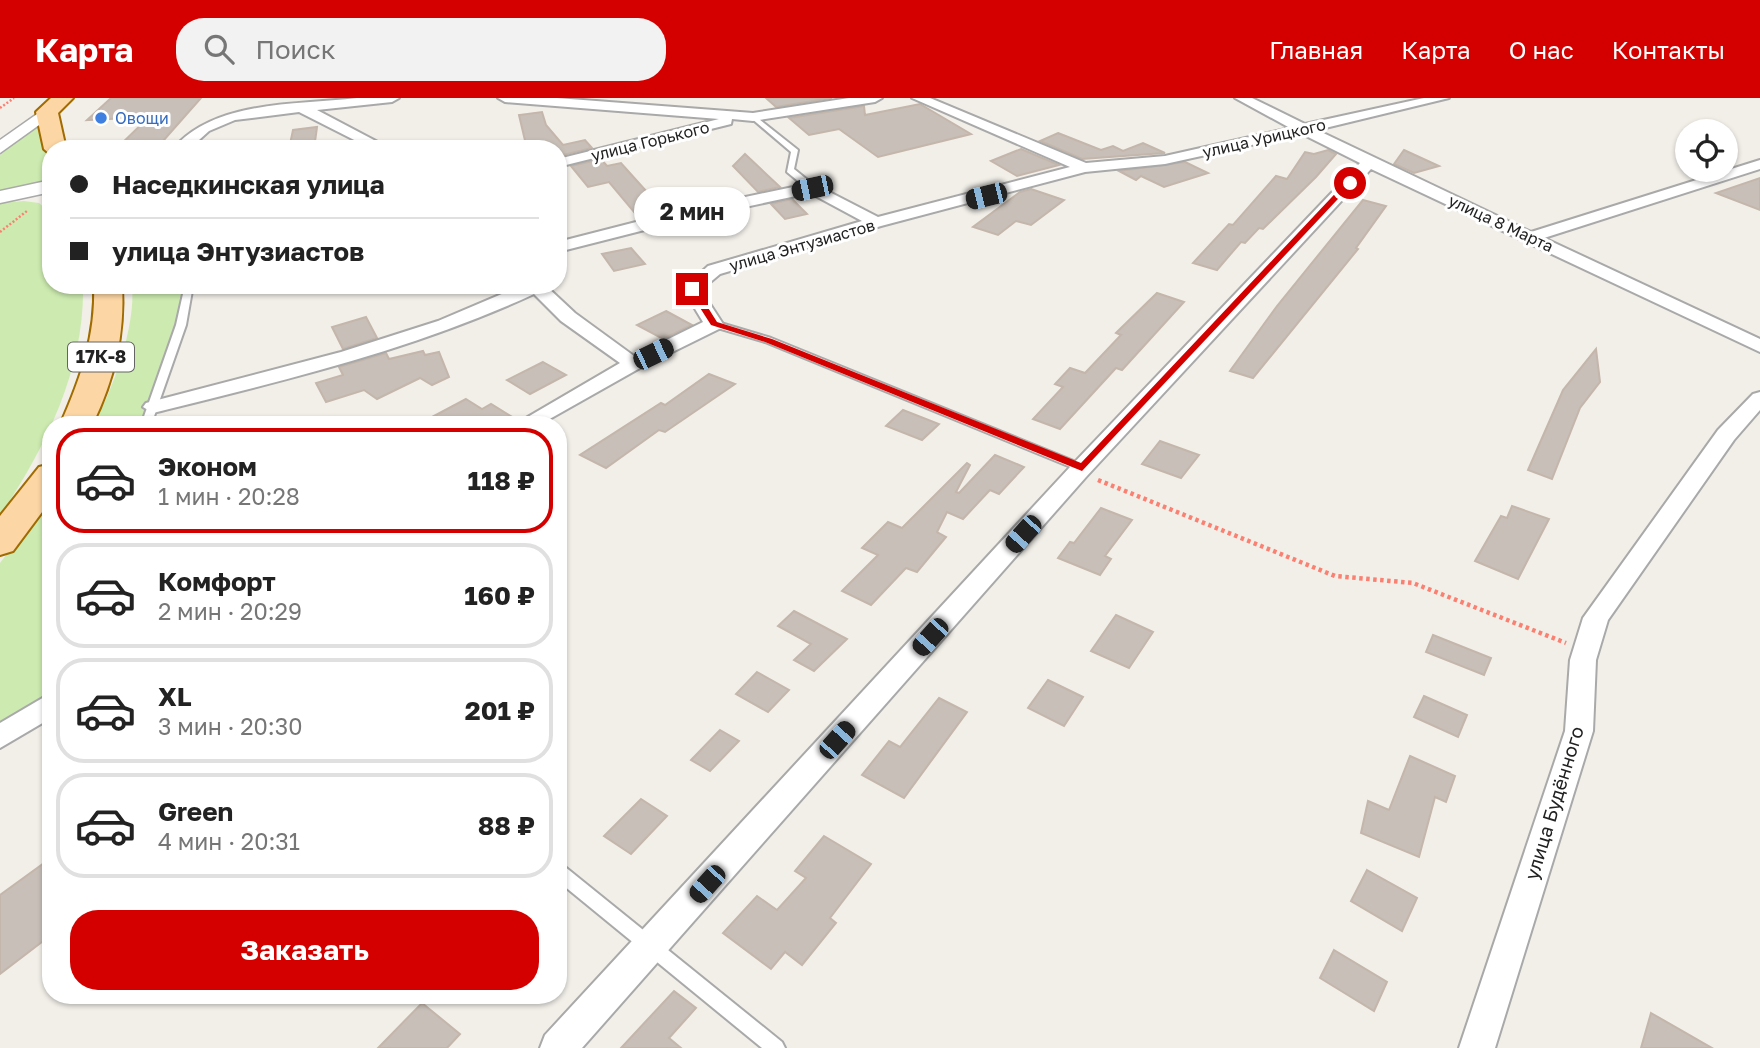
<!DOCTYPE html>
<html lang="ru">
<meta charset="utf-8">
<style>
:root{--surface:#fff;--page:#f2f2f2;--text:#222;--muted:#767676;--line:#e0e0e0;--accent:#d40000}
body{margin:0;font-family:"Golos Text",sans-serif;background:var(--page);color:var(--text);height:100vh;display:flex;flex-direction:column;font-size:26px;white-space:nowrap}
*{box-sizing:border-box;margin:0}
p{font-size:23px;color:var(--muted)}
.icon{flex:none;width:38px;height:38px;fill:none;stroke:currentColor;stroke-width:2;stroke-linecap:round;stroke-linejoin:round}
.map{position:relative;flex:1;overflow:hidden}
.details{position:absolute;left:42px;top:318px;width:525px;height:588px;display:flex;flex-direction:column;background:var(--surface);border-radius:28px;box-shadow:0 2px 5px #0004}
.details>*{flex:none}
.hud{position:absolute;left:42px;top:42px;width:525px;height:154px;border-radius:28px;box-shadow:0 2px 5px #0004;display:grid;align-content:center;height:154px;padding:0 28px;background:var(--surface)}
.fabs{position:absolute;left:1675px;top:21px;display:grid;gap:14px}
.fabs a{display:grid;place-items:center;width:63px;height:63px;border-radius:50%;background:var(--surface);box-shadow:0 2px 5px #0004;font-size:35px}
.end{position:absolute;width:32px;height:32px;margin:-16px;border:9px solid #d40000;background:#fff;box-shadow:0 0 0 4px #fff}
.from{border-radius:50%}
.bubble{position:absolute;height:49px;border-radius:24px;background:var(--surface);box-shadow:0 2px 5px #0004;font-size:23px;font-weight:700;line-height:49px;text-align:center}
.car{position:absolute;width:21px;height:42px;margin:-21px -10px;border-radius:9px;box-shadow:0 0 5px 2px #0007;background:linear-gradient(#222 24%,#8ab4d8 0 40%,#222 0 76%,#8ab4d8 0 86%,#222 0)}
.hud b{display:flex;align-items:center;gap:24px;height:66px;font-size:26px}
.hud b+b{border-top:2px solid var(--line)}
.hud i{width:18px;height:18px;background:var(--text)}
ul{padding:12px 0 0;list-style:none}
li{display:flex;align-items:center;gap:21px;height:105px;margin:0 14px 10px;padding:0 14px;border:4px solid var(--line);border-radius:28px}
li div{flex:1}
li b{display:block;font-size:26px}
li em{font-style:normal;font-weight:700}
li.selected{border-color:var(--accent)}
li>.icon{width:63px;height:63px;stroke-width:1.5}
.primary-button{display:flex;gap:14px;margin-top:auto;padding:14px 28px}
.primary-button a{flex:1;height:80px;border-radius:28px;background:var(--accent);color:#fff;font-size:28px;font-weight:700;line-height:80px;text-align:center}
header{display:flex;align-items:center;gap:42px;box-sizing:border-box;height:98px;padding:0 35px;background:var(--accent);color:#fff}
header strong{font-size:33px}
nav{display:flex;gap:38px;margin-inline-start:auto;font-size:24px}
.search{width:490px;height:63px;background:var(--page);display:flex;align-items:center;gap:18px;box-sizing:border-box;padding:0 24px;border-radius:28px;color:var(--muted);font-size:26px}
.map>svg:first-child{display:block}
</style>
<header>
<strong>Карта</strong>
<div class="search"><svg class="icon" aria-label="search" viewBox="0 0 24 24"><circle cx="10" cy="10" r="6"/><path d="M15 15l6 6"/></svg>Поиск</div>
<nav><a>Главная</a><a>Карта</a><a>О нас</a><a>Контакты</a></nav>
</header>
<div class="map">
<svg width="1760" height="950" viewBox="0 0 1760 950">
<rect width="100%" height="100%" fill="#f2efe9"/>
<g fill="#cdebb0">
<polygon points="41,25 51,83 0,94 0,57"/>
<path d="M24,103L39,105L51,116V187H83C85,272 45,350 0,418V105Z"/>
<path d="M132,187H184L182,211L144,327H93C113,292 136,228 132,187Z"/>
<polygon points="51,398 51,614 0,644 0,465"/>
</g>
<g fill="#c7bfb8" stroke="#c4b6ab" stroke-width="2">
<polygon points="111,0 201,0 156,51 116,51 149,19 87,22"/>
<polygon points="766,0 832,0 776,9"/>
<polygon points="920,6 971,36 878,59 839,31 809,37 789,20 864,8 865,17"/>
<polygon points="542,14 546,27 563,47 585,42 592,50 563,57 558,51 527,51 519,17"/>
<polygon points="317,29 314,51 289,51 293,32"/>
<polygon points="1058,35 1101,52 1113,48 1123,53 1143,45 1165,55 1082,61 1040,43"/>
<polygon points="1021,51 1059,67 1017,78 991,63"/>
<polygon points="1328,52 1336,56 1316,79 1263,131 1259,130 1245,145 1241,144 1217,172 1193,165 1229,126 1233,127 1276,78 1287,81 1305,54 1314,56"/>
<polygon points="1404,52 1439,68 1414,75 1394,66"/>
<polygon points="745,56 780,89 758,94 733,68"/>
<polygon points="601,61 607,68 621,65 665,114 639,120 609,84 588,89 571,68"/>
<polygon points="1185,64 1208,75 1164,89 1141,78 1136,82 1119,73"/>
<polygon points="1760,80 1760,112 1716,95"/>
<polygon points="1031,91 1064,102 1031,127 1016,123 998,137 973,129 1020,94"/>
<polygon points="792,101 807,116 785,121 771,106"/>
<polygon points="1363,102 1386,108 1356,150 1358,151 1253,280 1230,273 1277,208"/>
<polygon points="631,150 645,166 614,173 602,156"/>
<polygon points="1157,195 1184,204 1122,272 1116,270 1060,331 1033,321 1063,289 1055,286 1070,270 1085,275 1121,237 1116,235"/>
<polygon points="666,213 692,227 663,241 637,227"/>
<polygon points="366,219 377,240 343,251 332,229"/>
<polygon points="1596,251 1600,284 1580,310 1552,381 1528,372 1563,292"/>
<polygon points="423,253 425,257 439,254 449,279 432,287 420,280 377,301 364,292 326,304 316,285 343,277 339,269 386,255 389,261"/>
<polygon points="543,264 566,277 530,296 507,282"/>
<polygon points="709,276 735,286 665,334 659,332 606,370 580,357 661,305 665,307"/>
<polygon points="466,301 482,311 491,306 517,322 512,327 417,327"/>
<polygon points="903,312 939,326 922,342 886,328"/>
<polygon points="1160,343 1199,357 1181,380 1142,366"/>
<polygon points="995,357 1024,369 999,396 990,392 963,421 947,414 937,434 946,439 917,474 906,470 871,507 842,493 878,457 862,450 888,424 902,430 967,365 970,367 956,394 959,395"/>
<polygon points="1512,408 1549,421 1518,481 1475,463 1501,418 1507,420"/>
<polygon points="1101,410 1132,422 1105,458 1111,461 1100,477 1058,460 1070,444 1074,445"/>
<polygon points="794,513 847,541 814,573 794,562 811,546 778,528"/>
<polygon points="1116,517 1153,534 1129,570 1091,553"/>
<polygon points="1433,537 1491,560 1484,577 1426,554"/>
<polygon points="757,574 789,592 768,614 736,596"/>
<polygon points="1048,582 1083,599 1064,628 1028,610"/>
<polygon points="1424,598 1467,617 1458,639 1414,619"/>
<polygon points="939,600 967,614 904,700 862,677 889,643 900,649"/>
<polygon points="720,632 739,643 710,673 691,662"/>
<polygon points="1410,658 1455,678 1446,704 1435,699 1419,759 1361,735 1368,703 1389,712"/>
<polygon points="641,701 667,718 631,756 604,738"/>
<polygon points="824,738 871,766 830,820 836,825 802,867 785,854 771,871 723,835 757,798 777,812 806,780 795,773"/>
<polygon points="51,760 51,837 0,876 0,797"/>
<polygon points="1367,772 1417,800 1402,833 1351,803"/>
<polygon points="1334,852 1387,884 1374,913 1320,880"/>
<polygon points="674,893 696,910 669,940 681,950 621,950"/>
<polygon points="422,905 460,936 447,950 378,950"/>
<polygon points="1651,915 1712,950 1641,950"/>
</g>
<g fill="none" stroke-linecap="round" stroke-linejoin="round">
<defs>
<g id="service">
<polygon points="751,18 755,18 798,52 794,71 815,88 815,92 809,92 787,74 791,54 751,20"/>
<polygon points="185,187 193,187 186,227 151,327 141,327 176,227"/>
<polygon points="714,223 771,240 1086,368 1087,370 1086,372 1078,372 765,244 711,228 709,226"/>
<polygon points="558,766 564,768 782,944 785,950 762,950 558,783"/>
</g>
<g id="minor">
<path d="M357,0H399L392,4L317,12L391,51H372L299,14L235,22L209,33L189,51H173C214,2 297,7 357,0Z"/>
<polygon points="498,0 557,0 753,15 849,0 882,0 875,4 753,23 732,21 731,26 558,69 558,61 719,21 505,4"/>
<path d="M912,0H930L1086,65L1165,58L1290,30L1235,0H1252L1305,26L1424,0H1449L1317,32L1531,134L1760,62V71L1544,140L1760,241V254L1371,71L1086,379L582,950H540L545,937L1070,369L1360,65L1302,36L1165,66L1085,74L881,128L720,176L701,192L723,226L721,230L640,270L539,327H514L620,265L561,223L534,196C413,252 282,283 153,315L143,309L146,305L341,254L438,223L523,187H545L575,215L634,258L703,224L683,191L708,168L862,123L810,95L680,123L558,154V144L679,113L812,85L878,119L1070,69Z"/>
<polygon points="1760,294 1760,312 1734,342 1608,522 1596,562 1593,633 1495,950 1459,950 1565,633 1570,562 1583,520 1718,332 1753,296"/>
<polygon points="51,595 51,620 0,650 0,625"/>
</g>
<g id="tertiary">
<polygon points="47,9 55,14 53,17 0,55 0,42"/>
<polygon points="51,82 51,94 0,105 0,93"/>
</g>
<g id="primary">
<polygon points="51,0 73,0 58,15 66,51 51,51 51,57 44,51 36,14"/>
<path d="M94,187H122C125,237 114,283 92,327H60C80,282 96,238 94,187Z"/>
<polygon points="51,366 51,402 13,453 0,457 0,418 39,369"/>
</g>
</defs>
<use href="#service" stroke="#a9a9a9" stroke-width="4"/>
<use href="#minor" stroke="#a9a9a9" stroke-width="4"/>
<use href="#tertiary" stroke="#a9a9a9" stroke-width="3"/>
<use href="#primary" stroke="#a06b00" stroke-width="4"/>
<g stroke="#fa8072" stroke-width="2.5" stroke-dasharray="2 2" stroke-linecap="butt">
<polyline points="0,10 14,0"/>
<polyline points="0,134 27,113"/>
</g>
<polyline stroke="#fa8072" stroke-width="4.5" stroke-dasharray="3.5 3.5" stroke-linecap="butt" points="1098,382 1335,478 1413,485 1566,545"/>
<use href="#service" fill="#fff" fill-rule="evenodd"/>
<use href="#minor" fill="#fff" fill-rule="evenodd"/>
<use href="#tertiary" fill="#fff" fill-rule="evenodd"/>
<use href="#primary" fill="#fcd6a4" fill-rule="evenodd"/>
</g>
<polygon fill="#d40000" points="1347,83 1353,85 1082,373 765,244 711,227 688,191 695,189 717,224 772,241 1081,365"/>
<circle fill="#3f7fe0" stroke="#fff" stroke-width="2.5" cx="101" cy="20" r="7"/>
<g text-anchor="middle" stroke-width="6" stroke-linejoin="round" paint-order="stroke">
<g font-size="16" fill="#366cbe" stroke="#fff" text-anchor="start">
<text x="115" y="26">Овощи</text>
</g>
<g font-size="16" fill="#222" stroke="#fff">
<text transform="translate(1264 40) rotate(-13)" y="6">улица Урицкого</text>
<text transform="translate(650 43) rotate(-14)" y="6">улица Горького</text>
<text transform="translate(1501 125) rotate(25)" y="6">улица 8 Марта</text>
<text transform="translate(802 147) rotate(-16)" y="6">улица Энтузиастов</text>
</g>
<rect fill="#fff" stroke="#646464" stroke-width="2" x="68" y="244.5" width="66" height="29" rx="5"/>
<g font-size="18" font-weight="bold" fill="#222">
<text x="101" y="265">17К-8</text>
</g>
<g font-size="19" fill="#222" stroke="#fff">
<text transform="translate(1554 705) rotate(-73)" y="7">улица Будённого</text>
</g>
</g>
</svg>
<div class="fabs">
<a><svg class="icon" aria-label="locate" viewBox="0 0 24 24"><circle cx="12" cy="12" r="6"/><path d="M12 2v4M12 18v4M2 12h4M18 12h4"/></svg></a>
</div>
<i class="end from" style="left:1350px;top:85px"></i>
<i class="end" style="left:692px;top:191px"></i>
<div class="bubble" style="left:634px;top:89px;width:116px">2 мин</div>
<i class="car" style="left:812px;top:90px;rotate:258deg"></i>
<i class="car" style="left:986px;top:98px;rotate:256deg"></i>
<i class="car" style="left:653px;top:256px;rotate:64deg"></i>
<i class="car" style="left:1023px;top:436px;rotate:222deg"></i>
<i class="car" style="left:930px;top:539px;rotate:222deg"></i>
<i class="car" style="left:837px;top:642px;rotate:42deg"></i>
<i class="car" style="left:707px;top:786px;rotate:222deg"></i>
<div class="hud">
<b><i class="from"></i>Наседкинская улица</b>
<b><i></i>улица Энтузиастов</b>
</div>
<section class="details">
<ul>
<li class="selected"><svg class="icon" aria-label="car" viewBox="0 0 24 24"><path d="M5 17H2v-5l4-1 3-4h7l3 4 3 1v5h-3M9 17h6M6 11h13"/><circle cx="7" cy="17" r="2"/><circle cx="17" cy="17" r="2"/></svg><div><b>Эконом</b><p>1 мин · 20:28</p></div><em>118 ₽</em></li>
<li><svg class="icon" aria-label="car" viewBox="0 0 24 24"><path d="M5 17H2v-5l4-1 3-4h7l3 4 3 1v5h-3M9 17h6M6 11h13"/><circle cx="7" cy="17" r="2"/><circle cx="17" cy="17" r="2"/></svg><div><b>Комфорт</b><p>2 мин · 20:29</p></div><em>160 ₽</em></li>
<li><svg class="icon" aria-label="car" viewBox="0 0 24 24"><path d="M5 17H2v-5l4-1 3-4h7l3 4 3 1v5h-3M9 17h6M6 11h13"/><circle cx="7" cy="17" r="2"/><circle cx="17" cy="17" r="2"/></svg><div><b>XL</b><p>3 мин · 20:30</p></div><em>201 ₽</em></li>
<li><svg class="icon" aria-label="car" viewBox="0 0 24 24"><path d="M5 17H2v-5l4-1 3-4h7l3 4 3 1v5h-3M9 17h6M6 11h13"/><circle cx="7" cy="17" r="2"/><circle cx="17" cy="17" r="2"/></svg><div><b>Green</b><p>4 мин · 20:31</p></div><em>88 ₽</em></li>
</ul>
<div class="primary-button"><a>Заказать</a></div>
</section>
</div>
